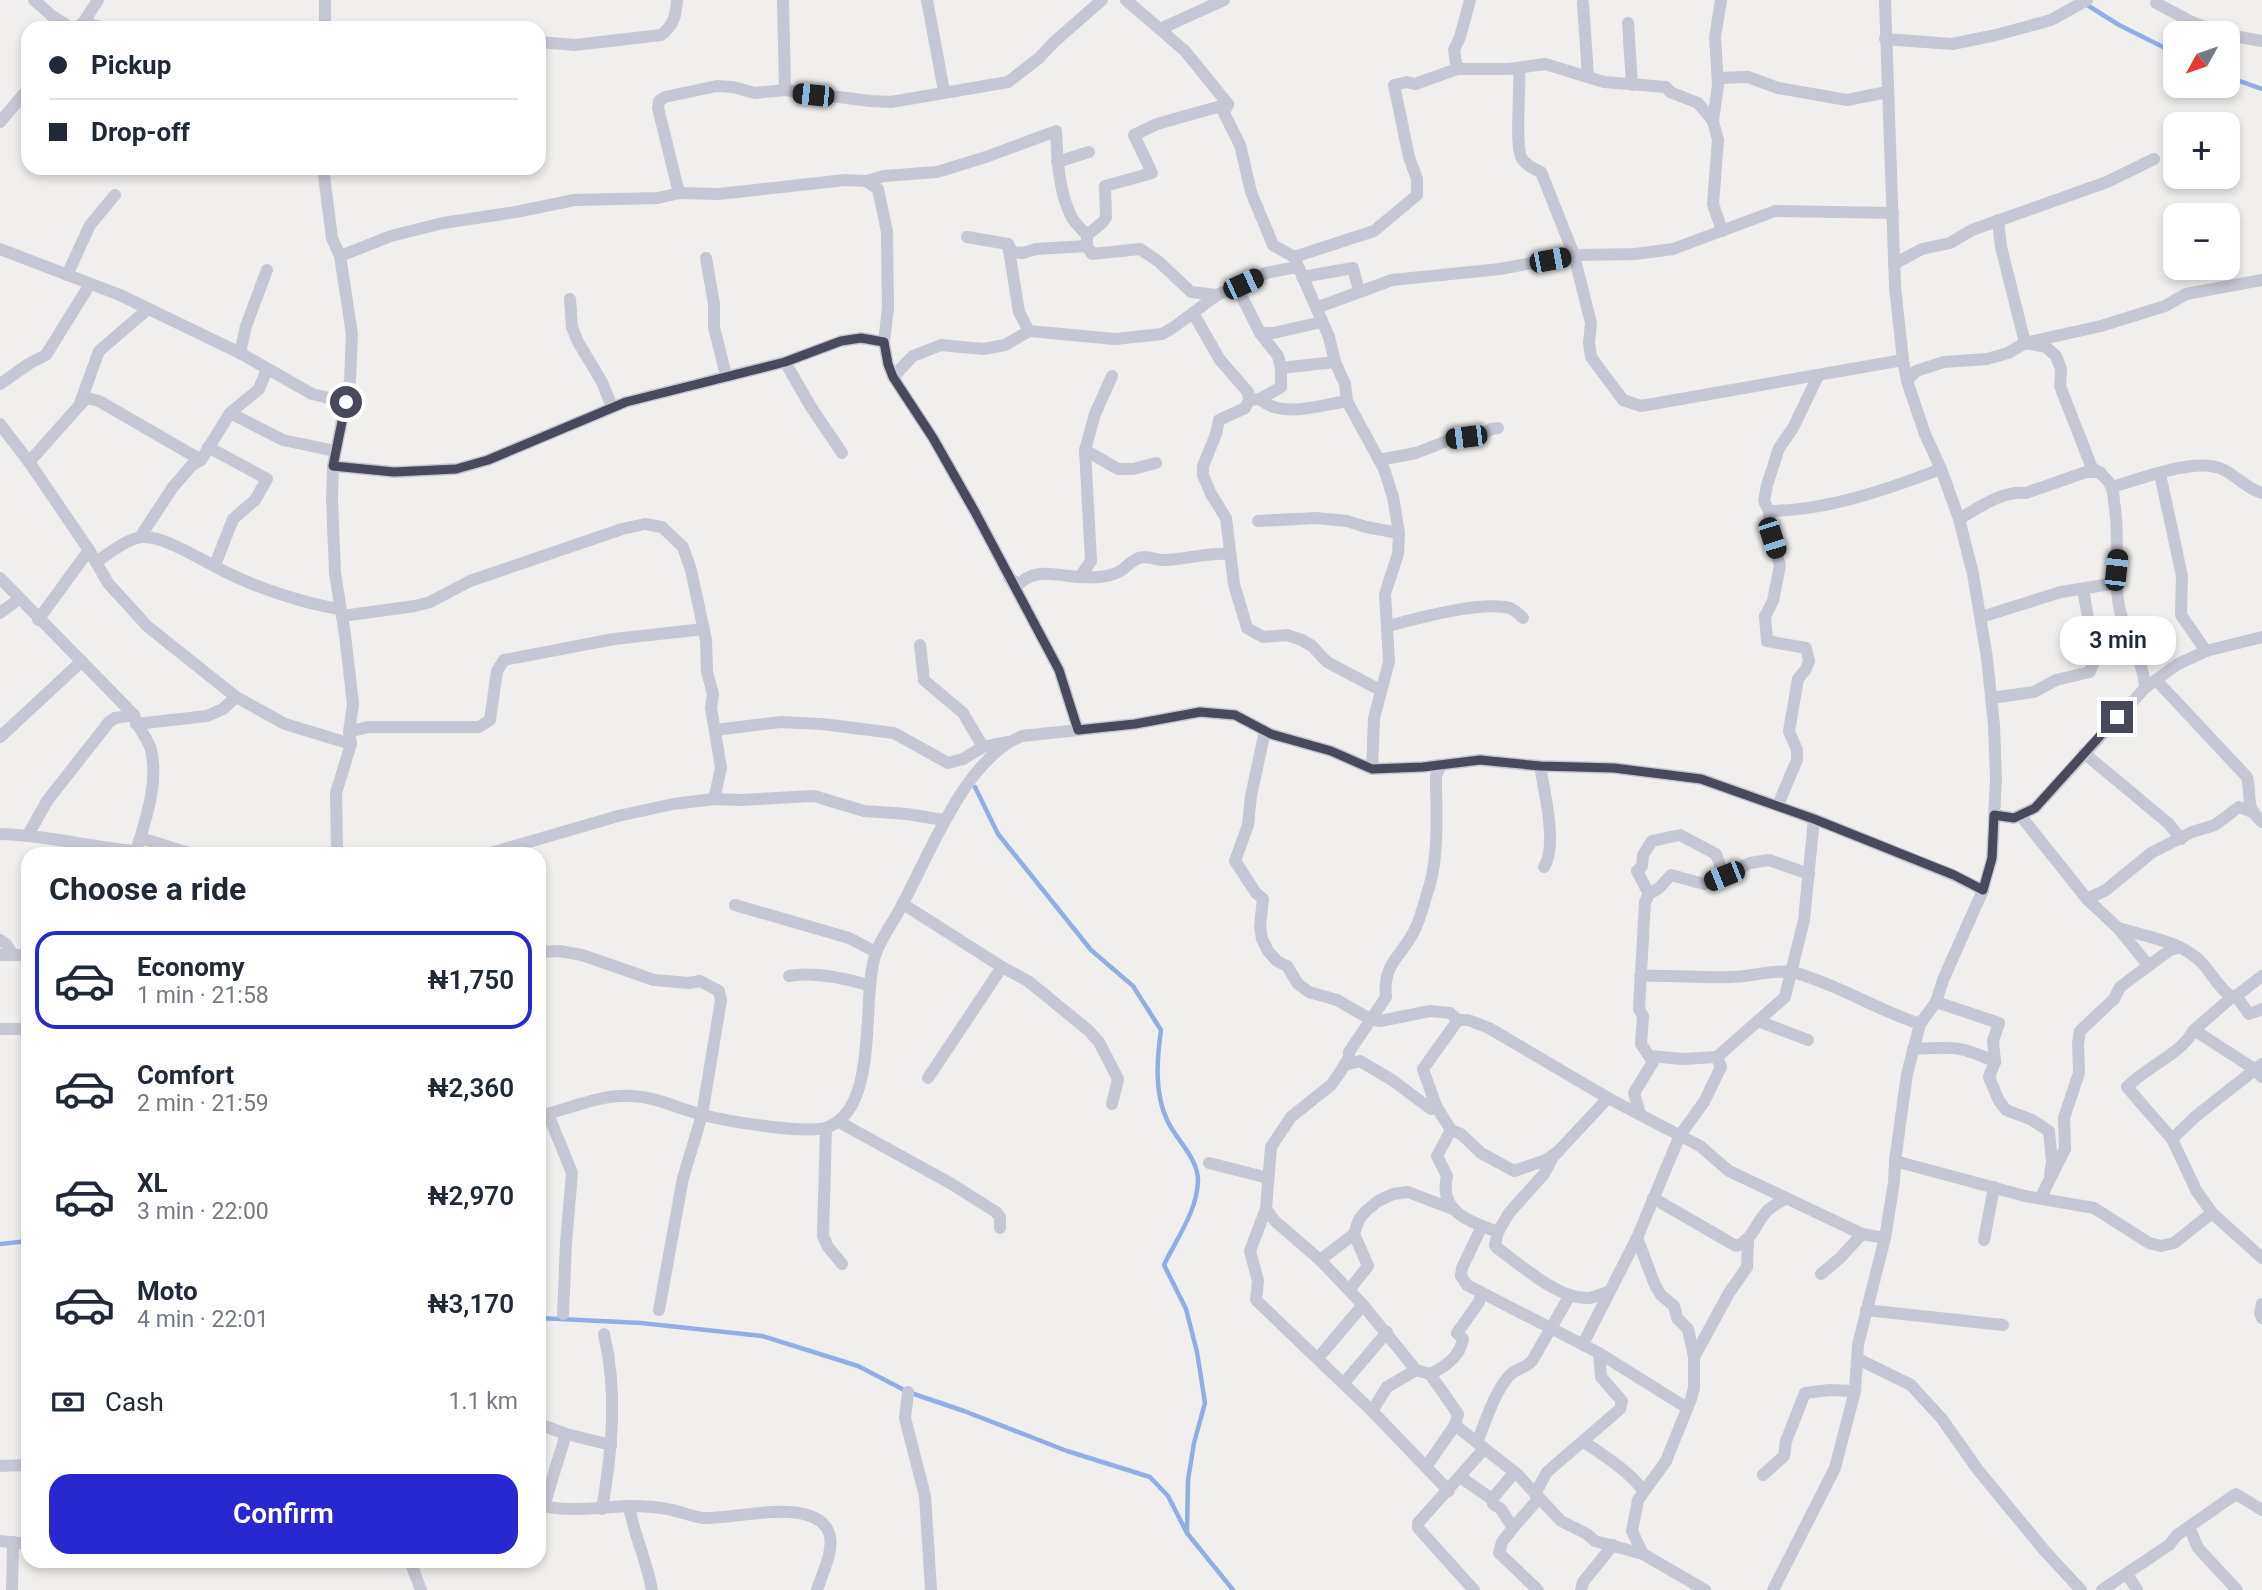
<!DOCTYPE html>
<meta charset="utf-8">
<style>
:root{--surface:#fff;--page:#f2f2f3;--text:#1f2937;--muted:#747a83;--line:#e0e1e3;--accent:#2828d1}
body{margin:0;font-family:Roboto,sans-serif;background:var(--page);color:var(--text);height:100vh;display:flex;flex-direction:column;font-size:26px;white-space:nowrap}
*{box-sizing:border-box;margin:0}
p{font-size:23px;color:var(--muted)}
.icon{flex:none;width:38px;height:38px;fill:none;stroke:currentColor;stroke-width:2;stroke-linecap:round;stroke-linejoin:round}
.map{position:relative;flex:1;overflow:hidden}
.details{position:absolute;left:21px;top:847px;width:525px;height:721px;display:flex;flex-direction:column;background:var(--surface);border-radius:21px;box-shadow:0 4px 10px #0003}
.details>*{flex:none}
.hud{position:absolute;left:21px;top:21px;width:525px;height:154px;border-radius:21px;box-shadow:0 4px 10px #0003;display:grid;align-content:center;height:154px;padding:0 28px;background:var(--surface)}
.needle{width:46px;rotate:230deg}
.controls{position:absolute;left:2163px;top:21px;display:grid;gap:14px}
.controls a{display:grid;place-items:center;width:77px;height:77px;border-radius:14px;background:var(--surface);box-shadow:0 4px 10px #0003;font-size:35px}
.end{position:absolute;width:32px;height:32px;margin:-16px;border:9px solid #48495a;background:#fff;box-shadow:0 0 0 4px #fff}
.from{border-radius:50%}
.bubble{position:absolute;height:49px;border-radius:21px;background:var(--surface);box-shadow:0 4px 10px #0003;font-size:23px;font-weight:600;line-height:49px;text-align:center}
.car{position:absolute;width:21px;height:42px;margin:-21px -10px;border-radius:9px;box-shadow:0 0 5px 2px #0007;background:linear-gradient(#222 24%,#8ab4d8 0 40%,#222 0 76%,#8ab4d8 0 86%,#222 0)}
.hud b{display:flex;align-items:center;gap:24px;height:66px;font-size:26px}
.hud b+b{border-top:2px solid var(--line)}
.hud i{width:18px;height:18px;background:var(--text)}
ul{padding:0;list-style:none}
li{display:flex;align-items:center;gap:21px;height:98px;margin:0 14px 10px;padding:0 14px;border:4px solid transparent;border-radius:21px}
li div{flex:1}
li b{display:block;font-size:26px}
li em{font-style:normal;font-weight:600}
li.current{border-color:var(--accent)}
li>.icon{width:63px;height:63px;stroke-width:1.5}
h2{padding:0 28px;font-size:32px;line-height:84px}
.pay{display:flex;align-items:center;gap:18px;height:77px;padding:0 28px;font-size:26px}
.pay p{margin-inline-start:auto}
.cta{display:flex;gap:14px;margin-top:auto;padding:14px 28px}
.cta a{flex:1;height:80px;border-radius:21px;background:var(--accent);color:#fff;font-size:28px;font-weight:600;line-height:80px;text-align:center}
.map>svg:first-child{display:block}
</style>
<div class="map">
<svg width="2262" height="1590" viewBox="0 0 2262 1590">
<rect width="100%" height="100%" fill="#f0efee"/>
<g fill="none" stroke-linecap="round" stroke-linejoin="round">
<g stroke="#90aee4" stroke-width="4.5">
<polyline points="2084,3 2119,25 2175,53"/>
<polyline points="2228,77 2262,89"/>
<path d="M975,787L998,834L1091,950L1133,986L1161,1030C1157,1059 1154,1092 1167,1120C1176,1140 1198,1157 1198,1181C1197,1211 1177,1238 1164,1265L1186,1309L1197,1352L1205,1403L1194,1443L1188,1480L1187,1533"/>
<polyline points="0,1244 28,1241"/>
<polyline points="539,1318 641,1323 762,1336 858,1366 908,1392 964,1411 1067,1451 1150,1477 1168,1496 1187,1533 1233,1590"/>
</g>
<g stroke="#c6c7d4" stroke-width="12">
<polyline points="34,0 51,15 71,28"/>
<polyline points="325,0 325,28"/>
<polyline points="783,0 785,90"/>
<polyline points="927,0 944,91"/>
<polyline points="1126,0 1185,51 1228,104 1224,113 1240,145 1251,192 1273,245 1294,257 1329,337 1335,362 1345,384 1347,401 1384,469 1393,497 1399,533 1398,554 1385,594 1389,662 1374,718 1372,769"/>
<polyline points="1721,0 1715,37 1718,85 1713,121 1718,140 1713,204 1722,231"/>
<polyline points="1583,3 1588,77"/>
<polyline points="2156,3 2194,23 2221,33"/>
<polyline points="83,23 98,0"/>
<polyline points="1628,23 1632,85"/>
<polyline points="75,28 83,23 107,28"/>
<polyline points="1160,29 1224,0"/>
<polyline points="2228,35 2262,41"/>
<polyline points="1885,39 1952,44 1996,35 2051,20 2087,0"/>
<path d="M539,42L575,45L661,35C674,25 676,16 677,0"/>
<path d="M1519,68C1521,88 1514,145 1522,159C1527,166 1534,169 1541,172L1574,255L1591,323L1589,343L1591,357L1623,400L1641,406L1903,360"/>
<polyline points="1457,69 1454,50 1460,37 1470,0"/>
<polyline points="1718,78 1748,77 1778,88 1847,100 1887,92"/>
<polyline points="0,122 28,89"/>
<polyline points="1057,162 1089,152"/>
<polyline points="323,168 332,238 340,256 352,334 350,380 333,466 332,499 335,573 345,635 353,704 349,732 351,744 336,793 337,854"/>
<polyline points="866,181 878,189 887,232 888,308 884,342 888,364 893,377 933,438 975,512 1059,670 1078,730"/>
<polyline points="679,193 658,108 659,101 665,97 717,86 733,87 755,93 785,90 870,101 891,102 1008,82 1039,58 1054,42 1102,0"/>
<path d="M1998,220L2001,247L2025,343L2046,347L2056,356L2061,369L2060,386L2092,468C2099,472 2107,478 2111,486C2113,491 2114,497 2114,502C2121,538 2112,575 2120,611C2126,637 2144,661 2145,688"/>
<polyline points="967,237 1008,244"/>
<polyline points="1008,244 1012,252 1023,253 1036,249 1087,246 1092,254 1140,249 1158,261 1191,292 1217,295"/>
<polyline points="1008,244 1019,312 1029,331"/>
<polyline points="1087,246 1087,235 1103,222 1106,217 1105,186 1152,173 1134,135 1157,124 1228,104"/>
<polyline points="0,249 120,295 240,353 312,394 346,402"/>
<path d="M340,256L391,236L443,223L516,212L574,200L658,198L679,193L719,194L845,180L866,181L884,176L937,172L986,157L1056,131C1057,159 1059,193 1072,218C1076,224 1082,230 1087,235"/>
<polyline points="1294,257 1374,231 1417,195 1417,179 1409,157 1394,85 1407,82 1415,84 1457,69 1509,69 1545,64 1604,82 1666,87 1670,92 1698,103 1713,121"/>
<polyline points="706,258 714,304 714,327 726,375"/>
<polyline points="1894,264 1922,249 1950,243 1972,230 2107,182 2154,159"/>
<polyline points="67,275 90,225 115,195"/>
<polyline points="1302,277 1353,268 1359,291"/>
<polyline points="1237,287 1260,333 1278,356 1281,368"/>
<polyline points="570,299 572,327 578,342 602,382 612,407"/>
<polyline points="1316,308 1392,280 1500,269 1574,255 1635,254 1673,249 1775,211 1893,213"/>
<polyline points="1193,313 1220,360 1248,392 1249,400 1245,408 1219,420 1216,434 1203,466 1203,475 1211,494 1226,518 1234,584 1247,628 1263,637 1287,635 1302,640 1312,646 1327,662 1380,690"/>
<polyline points="1260,333 1273,333 1322,322"/>
<polyline points="240,353 246,326 267,270"/>
<polyline points="785,362 811,407 842,453"/>
<polyline points="893,377 913,356 941,345 983,349 1005,345 1029,331 1115,339 1162,334 1174,327 1217,295 1266,273 1297,267"/>
<polyline points="1907,381 1916,371 1944,362 1987,359 2008,353 2025,343 2101,326 2165,306 2186,294 2262,280"/>
<polyline points="0,384 30,363 46,355 90,284"/>
<path d="M1260,399C1281,419 1321,405 1347,401"/>
<polyline points="1249,400 1260,399 1281,387 1281,368 1335,362"/>
<polyline points="79,406 87,398 99,401 201,460"/>
<polyline points="230,413 283,440 335,451"/>
<polyline points="0,424 29,462 89,550 108,583 147,626 236,697 285,724 351,744"/>
<polyline points="208,447 267,479 255,500 233,519 215,565"/>
<polyline points="1085,450 1118,469 1133,469 1156,463"/>
<polyline points="1379,460 1416,453 1452,439 1481,435 1491,429 1498,428"/>
<polyline points="29,462 79,406 99,351 148,309"/>
<polyline points="333,466 395,472 456,469 488,460 626,402 785,362 841,341 861,338 884,342"/>
<polyline points="2160,474 2182,576 2181,615 2206,651"/>
<path d="M2112,487C2141,479 2197,456 2224,470C2238,477 2247,489 2262,493"/>
<path d="M1769,511C1826,511 1888,489 1941,469"/>
<path d="M1959,519C1980,507 2001,491 2026,493L2086,472H2100"/>
<polyline points="1258,521 1316,518 1347,521 1366,527 1399,533"/>
<polyline points="140,537 173,487 192,465 201,460 230,413 259,389 267,369"/>
<path d="M96,562C109,554 127,538 143,537C167,536 209,565 232,575C263,590 307,604 340,609"/>
<polyline points="1080,577 1091,561 1085,450 1095,414 1112,376"/>
<path d="M0,578L134,715C137,728 148,738 151,750C159,784 145,822 135,854"/>
<path d="M1009,578L1019,584C1036,567 1058,576 1080,577C1094,578 1109,578 1122,570C1127,566 1133,560 1139,558C1148,555 1157,561 1166,560C1188,559 1208,552 1230,554"/>
<polyline points="0,613 19,599"/>
<polyline points="342,616 415,606 430,602 470,581 622,529 645,524 662,527 683,547 691,570 706,640 707,672 713,694 711,708 721,768 714,799"/>
<polyline points="1981,617 2061,592 2117,583"/>
<polyline points="38,620 89,550"/>
<path d="M1388,626C1419,618 1479,601 1510,608C1515,610 1519,614 1523,618"/>
<polyline points="920,645 924,680 963,713 983,747"/>
<path d="M2156,680L2247,777C2252,798 2244,805 2262,822"/>
<polyline points="1991,698 2034,692 2056,680 2090,672 2095,658 2083,589"/>
<polyline points="136,724 207,716 223,709 236,697"/>
<polyline points="715,730 781,722 822,724 894,733 948,763 963,759 983,747 1006,742"/>
<polyline points="1265,731 1251,796 1248,825 1235,861 1256,893 1263,899 1260,926 1262,939 1268,951 1277,961 1287,966 1298,984 1309,992 1337,1000 1370,1019 1380,1021 1430,1011 1450,1013 1458,1020 1468,1020 1489,1028 1608,1098 1700,1146 1729,1171 1862,1234 1885,1238"/>
<polyline points="349,732 368,727 479,727 490,720 497,671 504,660 614,639 704,629"/>
<polyline points="0,737 82,661"/>
<polyline points="2084,753 2168,823 2181,839"/>
<path d="M1441,765L1436,776C1436,809 1439,852 1430,884C1426,897 1422,912 1417,925C1405,955 1382,961 1386,997L1349,1052V1057L1339,1074L1331,1085L1291,1117L1271,1147L1266,1209L1250,1251L1258,1281L1256,1300L1372,1411L1449,1491"/>
<path d="M1540,766C1544,791 1558,846 1544,867"/>
<polyline points="1778,805 1797,760 1797,750 1789,731 1798,679 1806,669 1809,661 1806,648 1767,641 1765,616 1773,601 1780,565 1771,538 1769,511 1764,501 1767,485 1779,448 1793,428 1818,376"/>
<polyline points="1994,815 2014,818 2035,808 2145,688 2178,664 2206,651 2262,637"/>
<polyline points="2020,815 2087,899 2118,928 2148,965"/>
<path d="M0,834C46,835 90,847 136,851"/>
<polyline points="28,835 47,801 109,722 115,718 134,715"/>
<polyline points="141,838 192,854"/>
<polyline points="487,854 618,816 673,804 714,799 741,800 814,796 864,811 907,814 944,820"/>
<polyline points="1649,894 1637,871 1642,866 1643,855 1652,841 1680,835 1716,854 1724,876"/>
<polyline points="2087,899 2106,890 2151,853 2192,832 2215,825 2239,807 2252,812"/>
<polyline points="903,904 1002,967 1028,981 1088,1030 1099,1042 1118,1079 1112,1104"/>
<polyline points="735,905 849,938 876,952"/>
<path d="M2118,928C2147,937 2182,941 2203,964C2213,975 2219,989 2232,997L2236,996L2249,1014L2262,1009"/>
<polyline points="0,940 6,944 13,955"/>
<polyline points="539,952 559,951 582,955 654,980 689,983 700,981 719,991 721,1000 702,1115 683,1178 659,1310"/>
<polyline points="0,955 28,955"/>
<path d="M789,976C814,971 844,978 868,985"/>
<path d="M1640,976C1671,975 1701,978 1732,977C1750,977 1779,968 1796,973C1839,985 1877,1010 1920,1024"/>
<polyline points="2236,996 2262,976"/>
<path d="M2232,997L2194,1030C2180,1055 2147,1066 2127,1087L2172,1139L2196,1190L2212,1213L2262,1258"/>
<polyline points="1936,1002 1999,1023 1993,1041 1995,1062 1989,1077 1999,1101 2006,1110 2032,1120 2049,1131 2052,1162 2050,1174"/>
<polyline points="1758,1021 1808,1040"/>
<polyline points="0,1029 28,1029"/>
<polyline points="2194,1030 2256,1070 2262,1077"/>
<path d="M1913,1049C1951,1047 1961,1045 1995,1062"/>
<polyline points="1650,1056 1683,1059 1717,1057 1785,997 1804,920 1814,819"/>
<polyline points="1345,1065 1360,1061 1392,1080 1431,1109 1436,1106 1451,1130 1461,1134 1481,1153 1514,1171 1546,1160 1559,1151"/>
<polyline points="928,1078 1002,967"/>
<polyline points="1436,1106 1423,1069 1458,1020"/>
<polyline points="548,1114 572,1173 566,1243 563,1314"/>
<polyline points="1640,1114 1634,1093 1653,1062 1641,1044 1643,1016 1639,1009 1645,902 1649,894 1659,888 1671,875 1704,884 1750,863 1769,860 1809,874"/>
<path d="M539,1116C570,1109 599,1094 632,1096C658,1097 678,1109 703,1115C726,1121 808,1135 828,1127C880,1107 861,999 875,956C880,938 894,922 902,905C930,854 965,758 1022,736L1135,724L1200,712L1235,715L1271,734L1331,751L1372,769L1423,767L1480,760L1540,766L1614,768L1701,779L1814,819L1953,875L1983,890"/>
<polyline points="839,1122 950,1183 996,1212 1000,1217 1000,1228"/>
<polyline points="826,1128 823,1236 828,1247 842,1264"/>
<path d="M1451,1130L1437,1156L1447,1176C1438,1212 1471,1222 1498,1232L1495,1245L1497,1248C1521,1265 1559,1300 1589,1298C1596,1297 1604,1293 1610,1291"/>
<polyline points="2172,1139 2196,1116 2262,1064"/>
<polyline points="1895,1161 2025,1196 2094,1208 2149,1243 2161,1246 2174,1243 2212,1213"/>
<polyline points="1209,1163 1268,1178"/>
<polyline points="2041,1197 2065,1149 2064,1118 2079,1073 2078,1044 2080,1031 2114,999 2120,987 2170,950 2180,947"/>
<path d="M1653,1198L1736,1246C1753,1240 1755,1224 1767,1211C1773,1205 1780,1202 1787,1198"/>
<polyline points="1266,1209 1275,1221 1320,1260 1363,1305 1416,1370 1430,1374 1458,1414 1455,1425 1518,1475 1561,1521 1587,1534 1595,1541 1643,1554 1705,1590"/>
<polyline points="1482,1226 1462,1268 1461,1276 1467,1285 1599,1353 1687,1408"/>
<polyline points="1498,1232 1509,1213 1544,1174 1553,1157 1608,1098"/>
<polyline points="1637,1238 1655,1285 1661,1295 1674,1306 1677,1318 1688,1329 1694,1357 1694,1388 1691,1399 1666,1461 1638,1500 1632,1531 1643,1554"/>
<polyline points="1984,1240 1994,1187"/>
<polyline points="1320,1260 1354,1234 1359,1219 1366,1211 1378,1201 1393,1194 1408,1192 1455,1210"/>
<polyline points="1821,1274 1840,1258 1862,1234"/>
<polyline points="1349,1290 1368,1266 1354,1234"/>
<polyline points="2262,1304 2260,1313 2262,1318"/>
<polyline points="1866,1310 2003,1325"/>
<polyline points="1583,1344 1637,1238 1680,1135 1704,1102 1721,1067 1717,1057"/>
<polyline points="1694,1357 1729,1293 1747,1267 1748,1241"/>
<polyline points="1318,1358 1363,1305"/>
<polyline points="1858,1359 1911,1385 1942,1419 1978,1470 2044,1550 2081,1590"/>
<path d="M1430,1374C1445,1367 1460,1357 1463,1339L1457,1333L1479,1302L1481,1294"/>
<polyline points="1344,1383 1387,1332"/>
<polyline points="908,1392 905,1418 925,1496 931,1590"/>
<polyline points="1372,1411 1387,1387 1416,1370"/>
<polyline points="539,1424 566,1434 611,1445"/>
<path d="M1477,1442C1486,1421 1494,1393 1509,1376C1516,1368 1526,1368 1532,1361L1570,1295"/>
<path d="M1584,1442C1606,1457 1626,1469 1643,1490"/>
<polyline points="0,1466 28,1465"/>
<polyline points="1426,1467 1455,1425"/>
<polyline points="1763,1475 1784,1456 1786,1441 1805,1393 1829,1390 1855,1391"/>
<polyline points="1460,1477 1492,1499 1493,1504 1501,1509 1513,1528 1502,1542 1499,1553 1538,1590"/>
<polyline points="1535,1494 1547,1472 1620,1409 1622,1401 1601,1377 1599,1353"/>
<polyline points="1492,1499 1515,1472"/>
<path d="M539,1505C569,1513 599,1507 630,1506C643,1506 659,1507 672,1510C682,1512 693,1517 703,1518C733,1520 815,1495 829,1533C835,1549 822,1574 817,1590"/>
<polyline points="544,1506 566,1434"/>
<path d="M629,1506C634,1535 647,1561 652,1590"/>
<path d="M602,1509C612,1450 618,1393 604,1334"/>
<polyline points="2189,1527 2198,1548 2237,1590"/>
<polyline points="1513,1528 1539,1498"/>
<polyline points="0,1541 28,1544"/>
<polyline points="410,1561 421,1590"/>
<polyline points="2127,1574 2137,1590"/>
<polyline points="12,1590 13,1542"/>
<polyline points="1474,1590 1418,1528 1418,1523 1484,1449"/>
<polyline points="1581,1590 1583,1582 1613,1545"/>
<polyline points="1773,1590 1835,1468 1855,1391 1858,1345 1885,1238 1894,1182 1895,1161 1907,1074 1920,1024 1936,1002 1943,980 1983,890 1992,858 1996,778 1994,725 1987,658 1973,574 1959,519 1941,469 1925,434 1907,381 1903,360 1895,287 1885,0"/>
<polyline points="2102,1590 2169,1545 2177,1535 2236,1494 2262,1510"/>
</g>
</g>
<g fill="none" stroke-linecap="round" stroke-linejoin="round">
<polyline stroke="#48495a" stroke-width="9" points="346,402 333,466 394,472 456,469 488,460 626,402 785,362 841,341 861,338 884,342 888,364 893,377 933,438 975,512 1059,670 1078,730 1135,724 1200,712 1235,715 1271,734 1331,751 1372,769 1423,767 1480,760 1540,766 1614,768 1701,779 1814,819 1954,875 1983,890 1992,858 1994,815 2014,818 2035,808 2117,717"/>
</g>
</svg>
<div class="controls">
<a><svg class="needle" viewBox="-14 -14 28 28"><path d="M0-13l5 13h-10z" fill="#e53935"/><path d="M0 13l5-13h-10z" fill="#747a83"/></svg></a>
<a>+</a>
<a>−</a>
</div>
<i class="end from" style="left:346px;top:402px"></i>
<i class="end" style="left:2117px;top:717px"></i>
<div class="bubble" style="left:2060px;top:616px;width:116px">3 min</div>
<i class="car" style="left:813px;top:95px;rotate:276deg"></i>
<i class="car" style="left:1550px;top:260px;rotate:79deg"></i>
<i class="car" style="left:1243px;top:284px;rotate:65deg"></i>
<i class="car" style="left:1466px;top:437px;rotate:263deg"></i>
<i class="car" style="left:1772px;top:538px;rotate:162deg"></i>
<i class="car" style="left:2116px;top:570px;rotate:6deg"></i>
<i class="car" style="left:1724px;top:876px;rotate:248deg"></i>
<div class="hud">
<b><i class="from"></i>Pickup</b>
<b><i></i>Drop-off</b>
</div>
<section class="details">
<h2>Choose a ride</h2>
<ul>
<li class="current"><svg class="icon" aria-label="car" viewBox="0 0 24 24"><path d="M5 17H2v-5l4-1 3-4h7l3 4 3 1v5h-3M9 17h6M6 11h13"/><circle cx="7" cy="17" r="2"/><circle cx="17" cy="17" r="2"/></svg><div><b>Economy</b><p>1 min · 21:58</p></div><em>₦1,750</em></li>
<li><svg class="icon" aria-label="car" viewBox="0 0 24 24"><path d="M5 17H2v-5l4-1 3-4h7l3 4 3 1v5h-3M9 17h6M6 11h13"/><circle cx="7" cy="17" r="2"/><circle cx="17" cy="17" r="2"/></svg><div><b>Comfort</b><p>2 min · 21:59</p></div><em>₦2,360</em></li>
<li><svg class="icon" aria-label="car" viewBox="0 0 24 24"><path d="M5 17H2v-5l4-1 3-4h7l3 4 3 1v5h-3M9 17h6M6 11h13"/><circle cx="7" cy="17" r="2"/><circle cx="17" cy="17" r="2"/></svg><div><b>XL</b><p>3 min · 22:00</p></div><em>₦2,970</em></li>
<li><svg class="icon" aria-label="car" viewBox="0 0 24 24"><path d="M5 17H2v-5l4-1 3-4h7l3 4 3 1v5h-3M9 17h6M6 11h13"/><circle cx="7" cy="17" r="2"/><circle cx="17" cy="17" r="2"/></svg><div><b>Moto</b><p>4 min · 22:01</p></div><em>₦3,170</em></li>
</ul>
<div class="pay"><svg class="icon" aria-label="cash" viewBox="0 0 24 24"><path d="M3 7h18v10H3z"/><circle cx="12" cy="12" r="2"/></svg>Cash<p>1.1 km</p></div>
<div class="cta"><a>Confirm</a></div>
</section>
</div>
